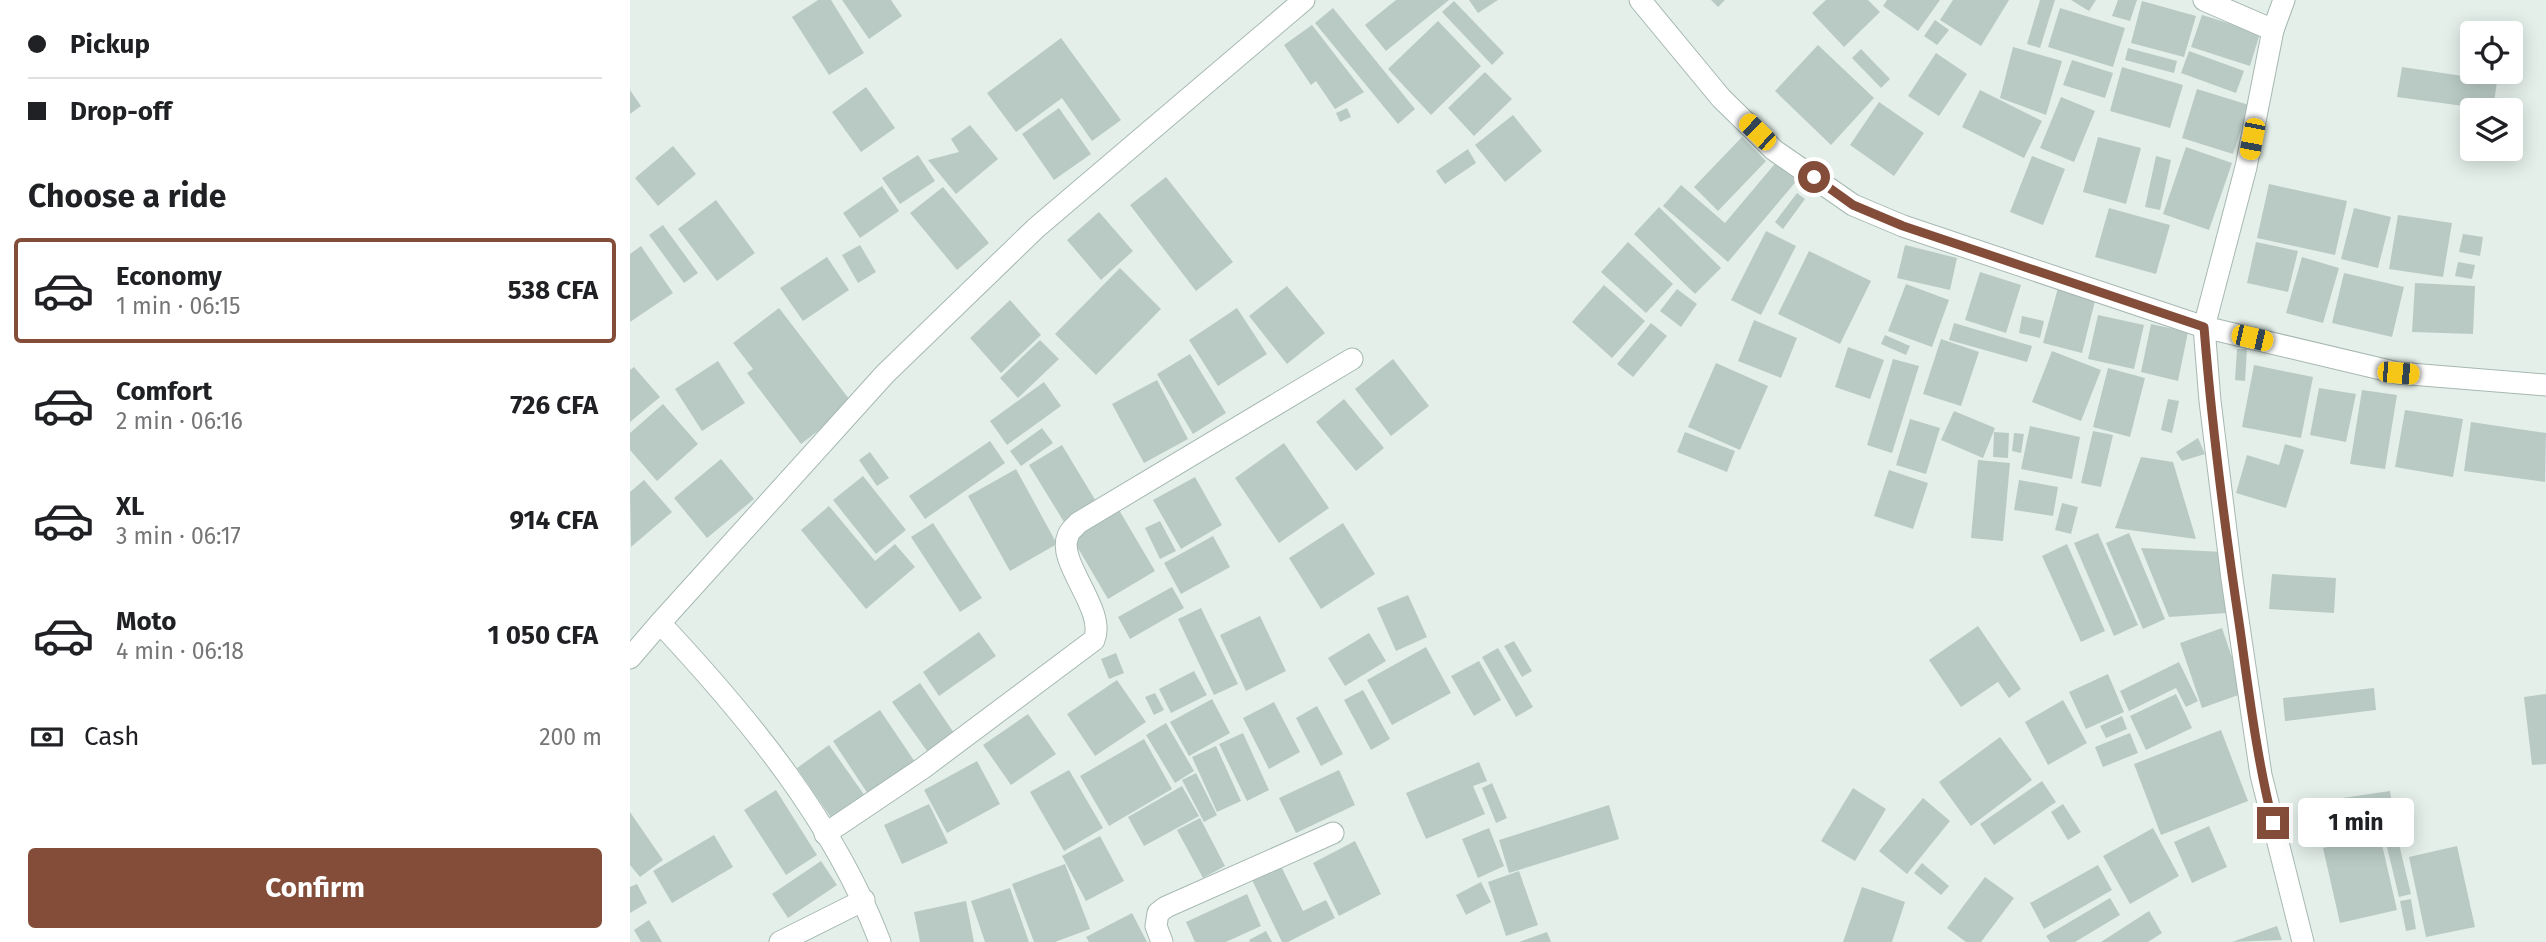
<!DOCTYPE html>
<meta charset="utf-8">
<style>
:root{--surface:#fff;--page:#f2f2f2;--text:#202124;--muted:#757577;--line:#e0e0e0;--accent:#844d39}
body{margin:0;font-family:"Fira Sans",sans-serif;background:var(--page);color:var(--text);height:100vh;display:flex;flex-direction:column;font-size:26px;white-space:nowrap}
*{box-sizing:border-box;margin:0}
p{font-size:23px;color:var(--muted)}
.icon{flex:none;width:38px;height:38px;fill:none;stroke:currentColor;stroke-width:2;stroke-linecap:round;stroke-linejoin:round}
.map{position:relative;flex:1;overflow:hidden}
.drawer{display:flex;flex-direction:column;background:var(--surface);width:630px}
.drawer>*{flex:none}
.banner{display:grid;align-content:center;height:154px;padding:0 28px;background:var(--surface)}
.fabs{position:absolute;left:1830px;top:21px;display:grid;gap:14px}
.fabs a{display:grid;place-items:center;width:63px;height:63px;border-radius:7px;background:var(--surface);box-shadow:0 4px 18px #0003;font-size:35px}
.end{position:absolute;width:32px;height:32px;margin:-16px;border:9px solid #844d39;background:#fff;box-shadow:0 0 0 4px #fff}
.from{border-radius:50%}
.bubble{position:absolute;height:49px;border-radius:7px;background:var(--surface);box-shadow:0 4px 18px #0003;font-size:23px;font-weight:700;line-height:49px;text-align:center}
.car{position:absolute;width:21px;height:42px;margin:-21px -10px;border-radius:9px;box-shadow:0 0 5px 2px #0007;background:linear-gradient(#f5c518 24%,#345 0 40%,#f5c518 0 76%,#345 0 86%,#f5c518 0)}
.banner b{display:flex;align-items:center;gap:24px;height:66px;font-size:26px}
.banner b+b{border-top:2px solid var(--line)}
.banner i{width:18px;height:18px;background:var(--text)}
ul{padding:0;list-style:none}
li{display:flex;align-items:center;gap:21px;height:105px;margin:0 14px 10px;padding:0 14px;border:4px solid transparent;border-radius:7px}
li div{flex:1}
li b{display:block;font-size:26px}
li em{font-style:normal;font-weight:700}
li.current{border-color:var(--accent)}
li>.icon{width:63px;height:63px;stroke-width:1.5}
h2{padding:0 28px;font-size:32px;line-height:84px}
.pay{display:flex;align-items:center;gap:18px;height:77px;padding:0 28px;font-size:26px}
.pay p{margin-inline-start:auto}
.cta{display:flex;gap:14px;margin-top:auto;padding:14px 28px}
.cta a{flex:1;height:80px;border-radius:7px;background:var(--accent);color:#fff;font-size:28px;font-weight:700;line-height:80px;text-align:center}
main{display:flex;flex:1;min-height:0}
.map>svg:first-child{display:block}
</style>
<main>
<section class="drawer">
<div class="banner">
<b><i class="from"></i>Pickup</b>
<b><i></i>Drop-off</b>
</div>
<h2>Choose a ride</h2>
<ul>
<li class="current"><svg class="icon" aria-label="car" viewBox="0 0 24 24"><path d="M5 17H2v-5l4-1 3-4h7l3 4 3 1v5h-3M9 17h6M6 11h13"/><circle cx="7" cy="17" r="2"/><circle cx="17" cy="17" r="2"/></svg><div><b>Economy</b><p>1 min · 06:15</p></div><em>538 CFA</em></li>
<li><svg class="icon" aria-label="car" viewBox="0 0 24 24"><path d="M5 17H2v-5l4-1 3-4h7l3 4 3 1v5h-3M9 17h6M6 11h13"/><circle cx="7" cy="17" r="2"/><circle cx="17" cy="17" r="2"/></svg><div><b>Comfort</b><p>2 min · 06:16</p></div><em>726 CFA</em></li>
<li><svg class="icon" aria-label="car" viewBox="0 0 24 24"><path d="M5 17H2v-5l4-1 3-4h7l3 4 3 1v5h-3M9 17h6M6 11h13"/><circle cx="7" cy="17" r="2"/><circle cx="17" cy="17" r="2"/></svg><div><b>XL</b><p>3 min · 06:17</p></div><em>914 CFA</em></li>
<li><svg class="icon" aria-label="car" viewBox="0 0 24 24"><path d="M5 17H2v-5l4-1 3-4h7l3 4 3 1v5h-3M9 17h6M6 11h13"/><circle cx="7" cy="17" r="2"/><circle cx="17" cy="17" r="2"/></svg><div><b>Moto</b><p>4 min · 06:18</p></div><em>1 050 CFA</em></li>
</ul>
<div class="pay"><svg class="icon" aria-label="cash" viewBox="0 0 24 24"><path d="M3 7h18v10H3z"/><circle cx="12" cy="12" r="2"/></svg>Cash<p>200 m</p></div>
<div class="cta"><a>Confirm</a></div>
</section>
<div class="map">
<svg width="1916" height="942" viewBox="0 0 1916 942">
<rect width="100%" height="100%" fill="#e4efea"/>
<g fill="#b9cac4">
<polygon points="188,0 201,0 234,53 199,75 162,17"/>
<polygon points="212,0 261,0 272,16 239,39"/>
<polygon points="766,0 819,0 756,51 735,25"/>
<polygon points="839,0 868,0 848,13"/>
<polygon points="1081,0 1095,0 1088,7"/>
<polygon points="1196,0 1238,0 1250,12 1214,47 1182,13"/>
<polygon points="1257,0 1310,0 1288,31 1253,6"/>
<polygon points="1323,0 1379,0 1351,46 1310,20"/>
<polygon points="1410,0 1425,0 1410,48 1397,44"/>
<polygon points="1441,0 1466,0 1459,11"/>
<polygon points="1488,0 1507,0 1500,21 1482,16"/>
<polygon points="824,1 874,53 862,65 812,12"/>
<polygon points="1512,1 1566,16 1554,57 1501,43"/>
<polygon points="703,8 785,109 768,124 685,23"/>
<polygon points="1430,8 1495,28 1483,67 1418,47"/>
<polygon points="1572,15 1630,33 1620,66 1561,47"/>
<polygon points="1305,20 1319,30 1307,45 1294,36"/>
<polygon points="808,21 851,66 801,115 758,69"/>
<polygon points="682,25 734,92 705,109 686,81 681,85 654,45"/>
<polygon points="431,38 491,120 462,141 432,98 386,132 357,93"/>
<polygon points="1188,45 1244,98 1201,145 1145,91"/>
<polygon points="1383,47 1432,61 1416,115 1370,98"/>
<polygon points="1498,48 1547,61 1544,73 1495,60"/>
<polygon points="1231,49 1260,79 1251,88 1222,58"/>
<polygon points="1559,51 1614,71 1606,93 1551,73"/>
<polygon points="1306,53 1337,74 1309,116 1278,96"/>
<polygon points="1442,60 1483,73 1475,98 1433,85"/>
<polygon points="1492,67 1553,85 1540,128 1480,111"/>
<polygon points="1772,67 1867,81 1863,110 1767,97"/>
<polygon points="855,72 882,99 844,136 818,108"/>
<polygon points="236,87 265,128 231,152 202,112"/>
<polygon points="1567,89 1619,105 1603,154 1552,138"/>
<polygon points="0,90 11,106 0,114"/>
<polygon points="1350,90 1412,121 1394,158 1332,127"/>
<polygon points="1431,97 1465,111 1444,162 1410,148"/>
<polygon points="1249,102 1294,133 1264,176 1220,145"/>
<polygon points="429,108 461,154 424,180 392,134"/>
<polygon points="717,108 721,117 710,122 706,113"/>
<polygon points="883,115 912,151 875,182 845,145"/>
<polygon points="340,125 368,159 326,194 298,160 329,152 321,139"/>
<polygon points="1112,137 1136,161 1088,211 1064,187"/>
<polygon points="1468,137 1511,148 1496,204 1453,192"/>
<polygon points="43,146 66,174 28,206 5,178"/>
<polygon points="1556,147 1602,163 1579,230 1533,214"/>
<polygon points="838,149 846,163 815,184 806,171"/>
<polygon points="288,155 305,181 270,204 252,178"/>
<polygon points="1402,156 1435,169 1413,225 1380,212"/>
<polygon points="1526,156 1541,160 1530,210 1515,207"/>
<polygon points="1148,160 1169,178 1098,262 1033,206 1051,185 1095,223"/>
<polygon points="536,177 603,262 566,291 500,205"/>
<polygon points="1639,184 1717,201 1705,255 1627,238"/>
<polygon points="252,186 269,211 230,238 213,213"/>
<polygon points="313,187 359,243 327,270 280,213"/>
<polygon points="1167,193 1175,199 1153,229 1145,222"/>
<polygon points="86,200 125,253 87,281 48,229"/>
<polygon points="1029,207 1091,268 1065,294 1004,234"/>
<polygon points="1479,208 1540,225 1526,274 1465,257"/>
<polygon points="1724,208 1761,217 1748,268 1711,259"/>
<polygon points="469,212 503,251 471,280 437,240"/>
<polygon points="1768,215 1822,223 1813,277 1759,269"/>
<polygon points="33,225 68,273 54,283 19,235"/>
<polygon points="1136,231 1166,246 1131,315 1101,300"/>
<polygon points="1833,234 1853,237 1850,256 1829,252"/>
<polygon points="998,242 1043,284 1016,313 971,272"/>
<polygon points="1626,242 1668,251 1658,292 1617,283"/>
<polygon points="230,245 246,272 228,283 212,255"/>
<polygon points="1275,245 1327,258 1320,290 1267,278"/>
<polygon points="11,246 43,293 0,322 0,254"/>
<polygon points="1179,251 1241,281 1210,344 1148,314"/>
<polygon points="197,257 219,290 173,321 150,288"/>
<polygon points="1672,257 1709,268 1693,323 1656,313"/>
<polygon points="1828,262 1845,265 1842,279 1825,276"/>
<polygon points="490,268 531,309 466,375 425,334"/>
<polygon points="1350,272 1391,285 1376,333 1335,320"/>
<polygon points="1714,273 1774,287 1762,337 1702,323"/>
<polygon points="1785,283 1845,286 1843,334 1782,332"/>
<polygon points="1276,284 1319,300 1302,347 1258,331"/>
<polygon points="974,285 1015,321 982,358 942,322"/>
<polygon points="657,286 695,333 657,364 619,316"/>
<polygon points="1428,288 1466,297 1452,353 1413,343"/>
<polygon points="1047,289 1067,304 1051,327 1030,311"/>
<polygon points="380,300 411,335 371,373 340,338"/>
<polygon points="149,308 223,404 171,444 117,373 123,369 103,343"/>
<polygon points="607,308 637,354 588,386 559,340"/>
<polygon points="1468,315 1514,325 1504,369 1458,359"/>
<polygon points="1392,316 1414,321 1410,338 1389,333"/>
<polygon points="1124,320 1167,338 1151,378 1108,361"/>
<polygon points="1021,323 1037,336 1003,377 987,364"/>
<polygon points="1324,323 1402,346 1397,362 1319,340"/>
<polygon points="1521,324 1558,332 1548,381 1511,372"/>
<polygon points="1255,335 1280,346 1276,355 1251,344"/>
<polygon points="1311,339 1349,352 1331,406 1293,394"/>
<polygon points="410,340 429,359 388,398 370,378"/>
<polygon points="1218,347 1254,360 1240,399 1205,387"/>
<polygon points="1607,349 1617,349 1615,381 1605,380"/>
<polygon points="1422,351 1471,370 1451,421 1402,402"/>
<polygon points="560,354 596,413 563,434 527,374"/>
<polygon points="763,359 799,406 761,436 725,389"/>
<polygon points="1263,359 1289,366 1262,453 1237,445"/>
<polygon points="88,361 115,403 72,431 45,389"/>
<polygon points="1086,363 1138,386 1110,450 1058,427"/>
<polygon points="1624,365 1683,377 1671,438 1612,427"/>
<polygon points="4,367 30,397 0,422 0,370"/>
<polygon points="1478,368 1515,378 1500,437 1463,427"/>
<polygon points="527,380 558,439 514,463 482,404"/>
<polygon points="414,382 431,406 377,445 360,421"/>
<polygon points="1689,388 1726,394 1716,442 1680,435"/>
<polygon points="1732,390 1767,395 1755,469 1720,464"/>
<polygon points="714,399 754,448 726,471 686,422"/>
<polygon points="1538,399 1549,401 1542,433 1531,430"/>
<polygon points="33,404 68,444 27,481 0,450 0,433"/>
<polygon points="1775,410 1833,419 1823,477 1765,467"/>
<polygon points="1324,411 1365,428 1353,458 1311,440"/>
<polygon points="1280,419 1310,428 1296,474 1266,465"/>
<polygon points="1841,422 1916,433 1915,482 1834,471"/>
<polygon points="1400,426 1450,437 1442,479 1391,469"/>
<polygon points="412,428 423,443 391,466 380,451"/>
<polygon points="1463,431 1483,435 1471,487 1451,483"/>
<polygon points="1055,432 1105,451 1097,472 1047,452"/>
<polygon points="1364,432 1379,433 1378,458 1363,457"/>
<polygon points="1384,433 1394,434 1391,453 1382,451"/>
<polygon points="1568,438 1575,454 1552,461 1546,452"/>
<polygon points="360,441 375,463 295,519 279,496"/>
<polygon points="654,443 699,508 649,543 605,478"/>
<polygon points="1655,444 1674,450 1656,508 1606,493 1617,455 1649,465"/>
<polygon points="432,445 467,503 434,522 399,465"/>
<polygon points="240,452 259,478 247,486 229,460"/>
<polygon points="1511,457 1543,462 1566,539 1485,528"/>
<polygon points="91,459 124,499 77,538 44,498"/>
<polygon points="1348,460 1380,463 1373,541 1341,538"/>
<polygon points="386,469 427,544 380,571 338,496"/>
<polygon points="1259,470 1298,483 1283,529 1244,516"/>
<polygon points="233,476 276,530 246,554 203,500"/>
<polygon points="565,477 592,525 551,549 523,500"/>
<polygon points="14,480 42,512 1,547 0,492"/>
<polygon points="1389,480 1428,487 1423,516 1384,510"/>
<polygon points="1432,503 1448,507 1441,534 1425,530"/>
<polygon points="199,506 245,561 265,544 285,567 236,609 171,530"/>
<polygon points="489,510 525,571 478,599 442,538"/>
<polygon points="530,521 546,551 530,559 515,528"/>
<polygon points="303,523 352,598 330,612 281,537"/>
<polygon points="713,523 745,574 691,609 659,558"/>
<polygon points="1468,533 1508,625 1484,636 1444,543"/>
<polygon points="1499,533 1535,619 1513,629 1476,543"/>
<polygon points="583,536 600,567 551,594 534,563"/>
<polygon points="1437,544 1475,631 1451,642 1412,556"/>
<polygon points="1511,548 1594,552 1597,613 1539,617"/>
<polygon points="1642,574 1706,578 1704,613 1639,609"/>
<polygon points="542,587 554,608 500,639 488,617"/>
<polygon points="778,595 797,637 766,651 747,608"/>
<polygon points="571,608 608,684 584,695 548,619"/>
<polygon points="630,616 656,671 616,691 590,635"/>
<polygon points="1348,626 1391,689 1379,698 1368,682 1331,707 1299,660"/>
<polygon points="1592,628 1614,693 1572,708 1550,643"/>
<polygon points="349,632 366,656 309,696 293,672"/>
<polygon points="739,633 756,661 715,686 698,658"/>
<polygon points="884,641 902,671 892,677 874,646"/>
<polygon points="796,647 821,693 762,725 737,680"/>
<polygon points="868,648 903,707 886,717 852,657"/>
<polygon points="486,653 494,673 479,679 471,659"/>
<polygon points="849,661 871,700 844,716 821,676"/>
<polygon points="1549,662 1568,701 1556,707 1546,688 1499,711 1490,691"/>
<polygon points="564,671 577,695 541,713 529,689"/>
<polygon points="1478,674 1494,712 1456,729 1439,692"/>
<polygon points="487,680 516,722 465,756 437,714"/>
<polygon points="290,683 324,733 297,751 262,702"/>
<polygon points="1744,688 1746,710 1655,721 1653,698"/>
<polygon points="733,690 760,739 741,750 714,700"/>
<polygon points="525,693 534,710 524,715 515,697"/>
<polygon points="1546,694 1562,728 1516,750 1500,716"/>
<polygon points="1916,694 1916,764 1902,765 1894,697"/>
<polygon points="582,699 600,733 559,756 540,722"/>
<polygon points="1433,700 1457,743 1418,765 1395,722"/>
<polygon points="644,702 670,752 639,769 613,718"/>
<polygon points="687,706 713,754 691,766 666,718"/>
<polygon points="250,710 285,762 238,794 203,741"/>
<polygon points="398,714 426,754 381,785 353,745"/>
<polygon points="1492,716 1497,729 1476,738 1470,726"/>
<polygon points="536,723 564,771 545,783 516,735"/>
<polygon points="1591,730 1618,801 1531,835 1504,764"/>
<polygon points="613,733 639,790 617,801 589,744"/>
<polygon points="1500,733 1508,753 1473,767 1465,747"/>
<polygon points="1370,737 1402,780 1341,826 1309,782"/>
<polygon points="514,739 542,789 479,826 450,776"/>
<polygon points="199,745 235,796 202,819 167,768"/>
<polygon points="586,746 611,801 587,812 562,757"/>
<polygon points="347,761 370,804 317,833 294,790"/>
<polygon points="849,762 857,781 843,786 855,814 796,839 776,793"/>
<polygon points="439,770 473,828 434,851 400,792"/>
<polygon points="709,770 725,805 666,833 649,798"/>
<polygon points="566,773 587,815 574,822 552,780"/>
<polygon points="1412,781 1426,802 1364,845 1350,824"/>
<polygon points="862,783 877,818 866,823 852,788"/>
<polygon points="552,786 569,816 514,846 498,817"/>
<polygon points="1223,788 1256,809 1225,861 1191,841"/>
<polygon points="146,790 187,855 156,875 114,810"/>
<polygon points="1760,791 1765,826 1677,838 1672,804"/>
<polygon points="1293,798 1320,821 1277,874 1249,851"/>
<polygon points="299,804 318,843 272,864 254,825"/>
<polygon points="1433,804 1451,832 1438,840 1421,812"/>
<polygon points="979,805 989,839 879,873 869,840"/>
<polygon points="0,812 33,860 10,877 0,865"/>
<polygon points="570,818 595,866 573,878 547,830"/>
<polygon points="1579,826 1597,867 1562,883 1544,842"/>
<polygon points="859,828 874,866 848,878 832,839"/>
<polygon points="1523,828 1549,876 1500,904 1473,856"/>
<polygon points="84,835 103,867 42,903 23,871"/>
<polygon points="470,836 494,881 456,901 432,856"/>
<polygon points="1750,836 1767,910 1710,923 1693,848"/>
<polygon points="1768,840 1781,894 1769,897 1756,843"/>
<polygon points="725,841 751,894 709,916 683,863"/>
<polygon points="1827,846 1845,927 1796,937 1779,857"/>
<polygon points="191,861 207,885 158,918 142,894"/>
<polygon points="1292,863 1319,886 1311,895 1284,873"/>
<polygon points="435,864 460,929 425,942 404,942 382,884"/>
<polygon points="1468,865 1482,890 1414,929 1400,903"/>
<polygon points="651,866 673,911 696,900 705,918 658,942 652,942 622,880"/>
<polygon points="889,871 908,925 876,936 858,882"/>
<polygon points="1355,877 1384,898 1351,942 1336,942 1317,928"/>
<polygon points="851,882 861,902 836,915 826,895"/>
<polygon points="7,884 17,903 0,913 0,887"/>
<polygon points="1232,887 1275,902 1262,942 1213,942"/>
<polygon points="380,888 399,942 355,942 341,901"/>
<polygon points="617,894 631,926 596,942 565,942 556,922"/>
<polygon points="1480,898 1490,915 1445,942 1420,942 1416,936"/>
<polygon points="1781,899 1786,929 1776,931 1770,901"/>
<polygon points="336,901 344,942 290,942 284,912"/>
<polygon points="1519,911 1532,933 1518,942 1471,942"/>
<polygon points="502,913 517,942 459,942 456,937"/>
<polygon points="19,920 32,942 11,942 4,930"/>
<polygon points="1647,926 1652,940 1602,942"/>
<polygon points="636,931 642,942 620,942 619,940"/>
<polygon points="917,932 921,942 889,942"/>
</g>
<g fill="none" stroke-linecap="round" stroke-linejoin="round">
<defs>
<g id="minor">
<polyline points="1010,0 1091,98 1144,150 1223,205 1273,226 1574,327 1768,373 1916,385"/>
<polyline points="1574,0 1643,30"/>
<polyline points="1654,0 1643,30 1616,167 1574,327 1580,401 1602,579 1631,775 1673,942"/>
<polyline points="30,623 255,374 406,228 674,0"/>
<path d="M0,658L30,623C118,717 204,821 250,942"/>
<path d="M195,834L293,768L464,640C477,610 426,562 438,536C439,531 445,527 448,523L722,359"/>
<polyline points="150,942 234,900"/>
<polyline points="532,942 526,926 528,913 536,907 703,833"/>
</g>
</defs>
<use href="#minor" stroke="#a6b8b2" stroke-width="23"/>
<use href="#minor" stroke="#fff" stroke-width="21"/>
</g>
<g fill="none" stroke-linecap="round" stroke-linejoin="round">
<path stroke="#844d39" stroke-width="9" d="M1184,177L1223,205L1273,226L1574,327C1582,428 1595,529 1610,629C1619,694 1627,759 1643,823"/>
</g>
</svg>
<div class="fabs">
<a><svg class="icon" aria-label="locate" viewBox="0 0 24 24"><circle cx="12" cy="12" r="6"/><path d="M12 2v4M12 18v4M2 12h4M18 12h4"/></svg></a>
<a><svg class="icon" aria-label="layers" viewBox="0 0 24 24"><path d="M12 4l9 5-9 5-9-5zM3 14l9 5 9-5"/></svg></a>
</div>
<i class="end from" style="left:1184px;top:177px"></i>
<i class="end" style="left:1643px;top:823px"></i>
<div class="bubble" style="left:1668px;top:798px;width:116px">1 min</div>
<i class="car" style="left:1127px;top:132px;rotate:314deg"></i>
<i class="car" style="left:1622px;top:139px;rotate:191deg"></i>
<i class="car" style="left:1622px;top:338px;rotate:103deg"></i>
<i class="car" style="left:1768px;top:373px;rotate:95deg"></i>
</div>
</main>
